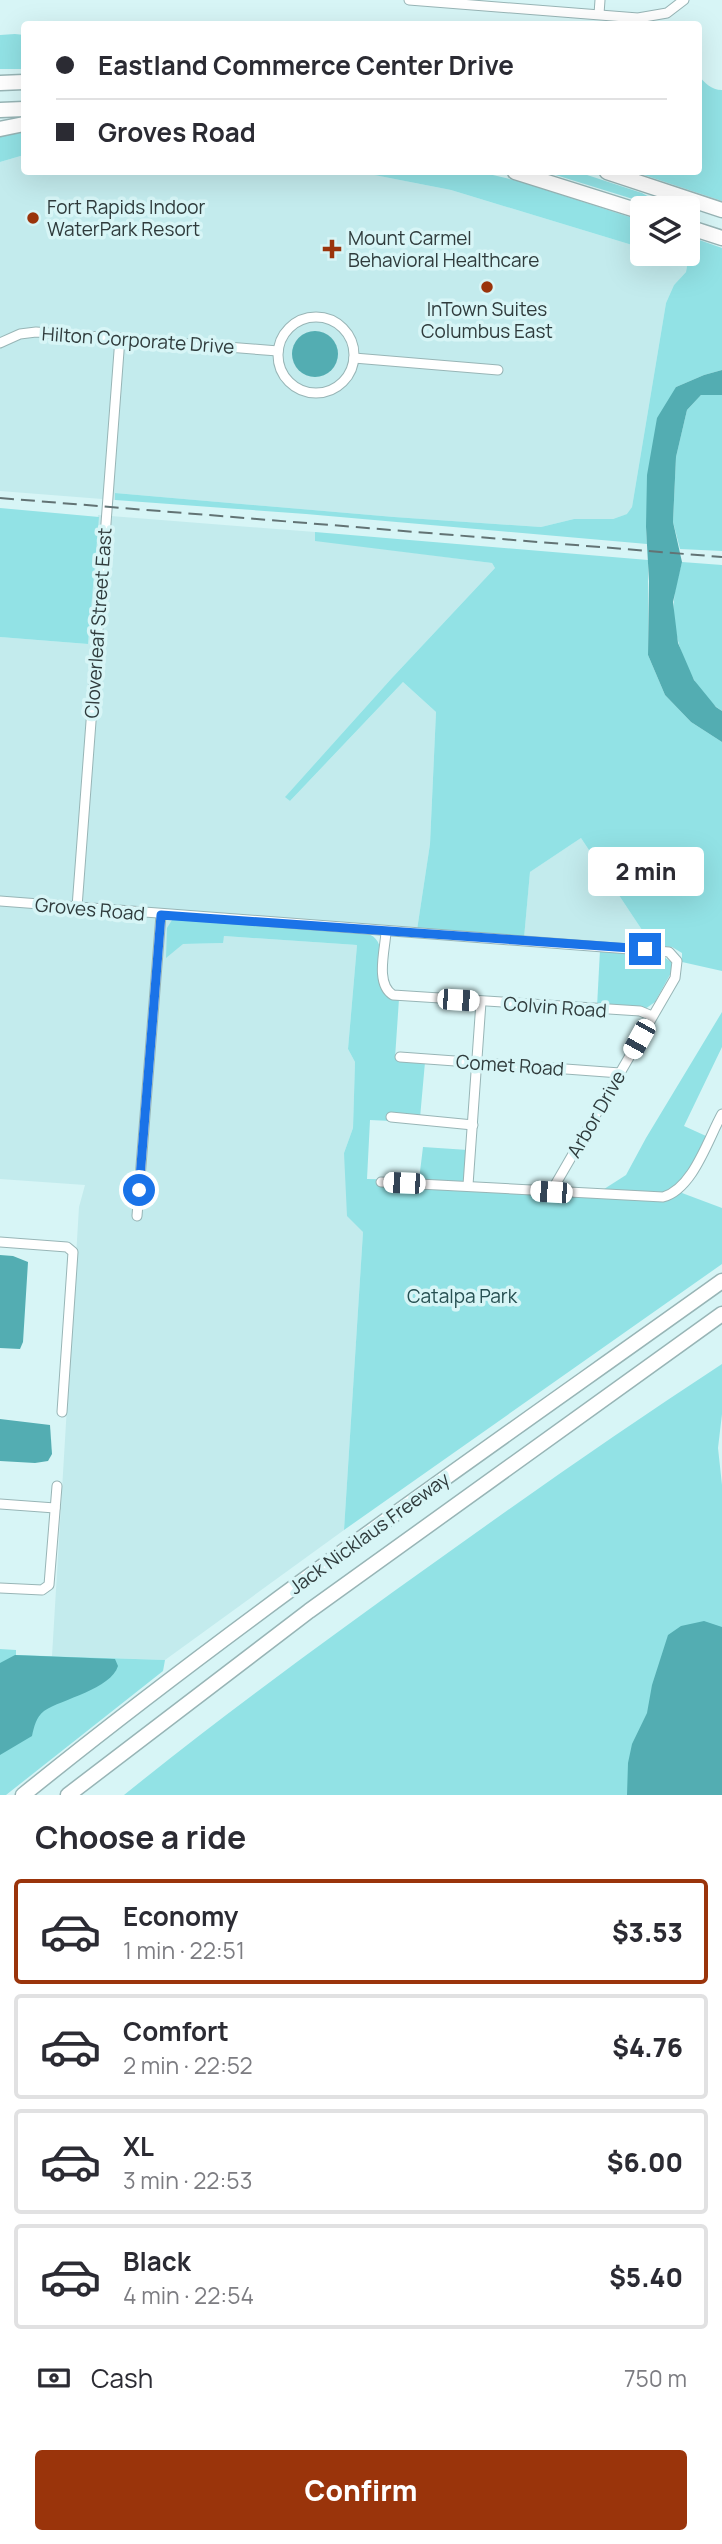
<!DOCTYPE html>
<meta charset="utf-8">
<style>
:root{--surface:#fff;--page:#f2f2f3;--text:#2b2b33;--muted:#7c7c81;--line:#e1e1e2;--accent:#9a340b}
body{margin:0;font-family:Manrope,sans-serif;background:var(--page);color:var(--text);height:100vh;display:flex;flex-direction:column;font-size:26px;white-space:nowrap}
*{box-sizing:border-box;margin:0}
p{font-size:23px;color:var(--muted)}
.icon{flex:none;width:38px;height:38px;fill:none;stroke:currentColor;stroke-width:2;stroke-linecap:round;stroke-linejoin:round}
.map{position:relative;height:1795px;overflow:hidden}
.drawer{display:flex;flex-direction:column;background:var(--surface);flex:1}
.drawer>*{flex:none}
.top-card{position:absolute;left:21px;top:21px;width:681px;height:154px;border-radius:7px;box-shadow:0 7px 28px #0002;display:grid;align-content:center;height:154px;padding:0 35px;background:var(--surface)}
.buttons{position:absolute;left:630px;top:196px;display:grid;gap:14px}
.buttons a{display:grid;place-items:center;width:70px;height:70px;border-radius:7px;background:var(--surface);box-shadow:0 7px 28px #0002;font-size:35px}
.end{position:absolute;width:32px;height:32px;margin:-16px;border:9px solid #1a73e8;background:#fff;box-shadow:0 0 0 4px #fff}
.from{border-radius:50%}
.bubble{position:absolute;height:49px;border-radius:7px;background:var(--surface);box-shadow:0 7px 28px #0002;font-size:23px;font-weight:800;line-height:49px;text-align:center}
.car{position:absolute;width:21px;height:42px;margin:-21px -10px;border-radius:9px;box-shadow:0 0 5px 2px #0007;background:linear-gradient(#fff 24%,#345 0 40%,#fff 0 76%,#345 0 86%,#fff 0)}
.top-card b{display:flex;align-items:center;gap:24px;height:66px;font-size:26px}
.top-card b+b{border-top:2px solid var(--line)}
.top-card i{width:18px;height:18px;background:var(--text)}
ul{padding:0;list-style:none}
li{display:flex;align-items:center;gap:21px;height:105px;margin:0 14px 10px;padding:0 21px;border:4px solid var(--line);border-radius:7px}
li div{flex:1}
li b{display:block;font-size:26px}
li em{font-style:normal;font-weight:800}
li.selected{border-color:var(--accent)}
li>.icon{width:63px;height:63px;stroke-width:1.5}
h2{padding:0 35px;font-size:32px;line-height:84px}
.pay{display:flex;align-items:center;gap:18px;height:77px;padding:0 35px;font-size:26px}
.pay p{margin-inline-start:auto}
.action{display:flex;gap:14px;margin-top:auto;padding:14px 35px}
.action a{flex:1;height:80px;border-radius:7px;background:var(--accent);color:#fff;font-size:28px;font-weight:800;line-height:80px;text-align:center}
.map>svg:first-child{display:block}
</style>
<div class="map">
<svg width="722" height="1795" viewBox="0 0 722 1795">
<rect width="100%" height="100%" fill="#d7f5f6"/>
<g fill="#c3ebed">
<polygon points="24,155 24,172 359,172 451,190 642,248 642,254 662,254 683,262 687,266 686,272 674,285 666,303 632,507 628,514 613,519 574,519 541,527 394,517 115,493 115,500 0,491 0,162"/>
<polygon points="98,515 315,532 315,540 492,563 495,568 391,679 286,796 290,801 403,682 436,712 430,844 417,930 373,935 179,919 183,944 222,943 224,936 357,945 348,1049 355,1062 353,1128 344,1153 363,1232 344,1530 165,1660 52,1656 79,1207 85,1185 0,1179 0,637 88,644"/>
<polygon points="581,838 646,936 645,946 600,945 524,938 530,872"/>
</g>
<g fill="#92e2e5">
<polygon points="15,34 24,35 24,69 0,69 0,35"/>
<path d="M698,75C705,83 711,90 722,90V201L635,172H698Z"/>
<polygon points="24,130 24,155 0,162 0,135"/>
<polygon points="359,172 480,172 518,181 642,221 642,248 451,190"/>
<polygon points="546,172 578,172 642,193 653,199 653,201 649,204"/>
<polygon points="688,236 722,248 722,370 704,375 676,387 646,527 647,544 306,514 115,500 115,493 394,517 541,527 574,519 613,519 627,514 632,507 666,303 674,285 686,272 687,266 683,262 662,254 688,254"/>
<polygon points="701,395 722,395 722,551 680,549 673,522 676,457 687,410"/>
<polygon points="0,508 99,517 88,644 0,637"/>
<polygon points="315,532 648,560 648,655 665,695 691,722 722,742 722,971 682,962 682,953 672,947 645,946 646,936 581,838 530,872 524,938 417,930 430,844 436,712 403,682 290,801 285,797 391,679 495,568 492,563 315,541"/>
<path d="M682,562L722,565V711C691,691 670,635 674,600C675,587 679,574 682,562Z"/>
<path d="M179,919L366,933C400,944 357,989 399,999L395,1058L425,1062L420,1118L391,1121L370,1120L367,1179L419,1180L423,1147L468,1150L467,1183L601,1191L626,1175L646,1138L722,1012V1047L684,1126L706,1136L682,1193L722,1208V1264L344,1530L363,1232L347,1216L344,1153L353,1128L355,1062L348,1049L357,945L224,936L223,943L183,944L166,958L167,928L172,920Z"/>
<polygon points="600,950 661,955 671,962 672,971 655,1002 645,1009 597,1007"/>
<path d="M722,1364V1414L718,1448L722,1485V1795H124C227,1712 334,1634 442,1557C534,1491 627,1426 722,1364Z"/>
<polygon points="0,1649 16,1650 16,1655 165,1660 163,1671 6,1795 0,1795"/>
</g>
<g fill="#53adb2">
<circle cx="315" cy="354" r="23"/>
<polygon points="722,370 722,395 701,395 687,410 676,457 673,522 682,562 673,602 678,643 694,680 716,707 722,711 722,742 691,722 665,695 648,655 649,581 646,527 647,475 657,418 676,387 704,375"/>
<polygon points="0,1255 13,1256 28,1262 23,1342 20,1349 0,1348"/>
<polygon points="0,1419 50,1425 52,1454 48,1461 35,1463 0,1461"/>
<polygon points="704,1621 722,1627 722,1795 627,1795 628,1763 632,1744 647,1713 652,1685 668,1635 681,1626"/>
<path d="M15,1655L115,1659L118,1666C111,1689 62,1699 44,1711C36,1717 34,1727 32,1736L0,1755V1663Z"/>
</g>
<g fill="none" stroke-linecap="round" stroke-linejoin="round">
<defs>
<g id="minor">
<polyline points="409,0 638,18 667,13 684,0"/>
<polyline points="599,14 600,0"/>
<circle cx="316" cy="355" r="38"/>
<polyline points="0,343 20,334 36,332 278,351"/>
<polyline points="354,358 498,370"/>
<polyline points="0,901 669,952 677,961 675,978 551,1192"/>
<polyline points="77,907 120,338"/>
<path d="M386,932C385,950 375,984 393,995L640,1011L652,1016"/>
<polyline points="400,1057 620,1073"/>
<polyline points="391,1117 473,1125"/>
<path d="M381,1182L663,1197C693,1189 708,1139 722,1114"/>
<polyline points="468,1185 481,1002"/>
<polyline points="137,1216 161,915"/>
<polyline points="0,1242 67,1247 73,1252 62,1412"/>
<polyline points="0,1504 55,1508"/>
<polyline points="0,1588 42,1590 49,1585 57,1486"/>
</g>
<g id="highway">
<polyline points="0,83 24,82"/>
<polyline points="0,110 24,109"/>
<polyline points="0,129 24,124"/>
<polyline points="515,172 642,212"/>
<polyline points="607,172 722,210"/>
<polyline points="688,227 722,238"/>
<path d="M23,1795C248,1613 487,1449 722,1281"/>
<polyline points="68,1795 309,1611 722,1314"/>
</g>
</defs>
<use href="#minor" stroke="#98b5b6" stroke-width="11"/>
<use href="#highway" stroke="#98b5b6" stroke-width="17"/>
<use href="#minor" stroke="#fff" stroke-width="9"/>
<use href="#highway" stroke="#fff" stroke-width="14"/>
<polyline stroke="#627374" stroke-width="2" stroke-dasharray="14 7" stroke-linecap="butt" points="0,498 722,557"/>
</g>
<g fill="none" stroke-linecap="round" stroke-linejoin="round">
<polyline stroke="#1a73e8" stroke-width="9" points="139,1190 161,915 645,949"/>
</g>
<g fill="#9a340b" stroke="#d7f5f6" stroke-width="2.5">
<circle cx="33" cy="218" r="7"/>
<path d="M328.5 238.5h7v7h7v7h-7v7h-7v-7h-7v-7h7z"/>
<circle cx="487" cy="287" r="7"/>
</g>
<g text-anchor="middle" stroke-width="7" stroke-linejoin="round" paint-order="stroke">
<g font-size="19" fill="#2f3b3c" stroke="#d7f5f6" text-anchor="start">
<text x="47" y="214">Fort Rapids Indoor<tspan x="47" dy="22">WaterPark Resort</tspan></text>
<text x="348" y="245">Mount Carmel<tspan x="348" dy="22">Behavioral Healthcare</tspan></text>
<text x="487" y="316" text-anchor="middle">InTown Suites<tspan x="487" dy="22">Columbus East</tspan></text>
</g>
<g font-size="19" fill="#2f3b3c" stroke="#d7f5f6">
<text transform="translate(138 340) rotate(4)" y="7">Hilton Corporate Drive</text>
<text transform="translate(98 623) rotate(-86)" y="7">Cloverleaf Street East</text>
<text transform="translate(90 909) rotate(5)" y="7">Groves Road</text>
<text transform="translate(555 1007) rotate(4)" y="7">Colvin Road</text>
<text transform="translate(510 1065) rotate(4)" y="7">Comet Road</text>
<text transform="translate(596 1114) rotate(-60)" y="7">Arbor Drive</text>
<text transform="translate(369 1533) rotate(-36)" y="7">Jack Nicklaus Freeway</text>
</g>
<g font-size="19" fill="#264f51" stroke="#d7f5f6">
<text x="462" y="1303">Catalpa Park</text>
</g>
</g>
</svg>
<div class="buttons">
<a><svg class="icon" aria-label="layers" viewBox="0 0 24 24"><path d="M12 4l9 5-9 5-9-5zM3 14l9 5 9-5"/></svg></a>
</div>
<i class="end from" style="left:139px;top:1190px"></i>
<i class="end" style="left:645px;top:949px"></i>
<div class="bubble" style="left:588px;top:847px;width:116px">2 min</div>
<i class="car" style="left:458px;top:1000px;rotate:94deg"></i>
<i class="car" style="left:639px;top:1039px;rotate:209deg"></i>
<i class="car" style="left:404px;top:1183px;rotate:272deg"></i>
<i class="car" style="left:551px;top:1192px;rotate:274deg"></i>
<div class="top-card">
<b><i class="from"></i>Eastland Commerce Center Drive</b>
<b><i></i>Groves Road</b>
</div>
</div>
<section class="drawer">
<h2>Choose a ride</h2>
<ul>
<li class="selected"><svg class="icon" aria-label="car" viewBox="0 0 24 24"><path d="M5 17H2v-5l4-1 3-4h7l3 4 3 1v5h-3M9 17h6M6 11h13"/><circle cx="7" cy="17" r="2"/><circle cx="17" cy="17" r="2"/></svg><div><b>Economy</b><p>1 min · 22:51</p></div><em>$3.53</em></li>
<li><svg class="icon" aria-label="car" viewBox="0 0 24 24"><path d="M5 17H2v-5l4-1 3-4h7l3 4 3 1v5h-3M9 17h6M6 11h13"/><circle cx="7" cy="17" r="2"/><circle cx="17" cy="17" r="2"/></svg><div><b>Comfort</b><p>2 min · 22:52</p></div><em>$4.76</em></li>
<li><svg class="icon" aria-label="car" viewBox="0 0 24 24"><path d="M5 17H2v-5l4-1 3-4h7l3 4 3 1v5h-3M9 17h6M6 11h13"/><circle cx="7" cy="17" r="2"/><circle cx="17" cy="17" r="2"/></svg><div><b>XL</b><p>3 min · 22:53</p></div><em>$6.00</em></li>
<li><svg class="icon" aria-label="car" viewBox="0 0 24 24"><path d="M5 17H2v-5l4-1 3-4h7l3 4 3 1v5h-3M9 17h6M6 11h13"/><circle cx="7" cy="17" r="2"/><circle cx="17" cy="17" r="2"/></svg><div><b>Black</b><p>4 min · 22:54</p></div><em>$5.40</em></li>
</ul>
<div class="pay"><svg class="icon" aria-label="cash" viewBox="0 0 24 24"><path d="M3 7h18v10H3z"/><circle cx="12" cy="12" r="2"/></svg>Cash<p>750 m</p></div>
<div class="action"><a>Confirm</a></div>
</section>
